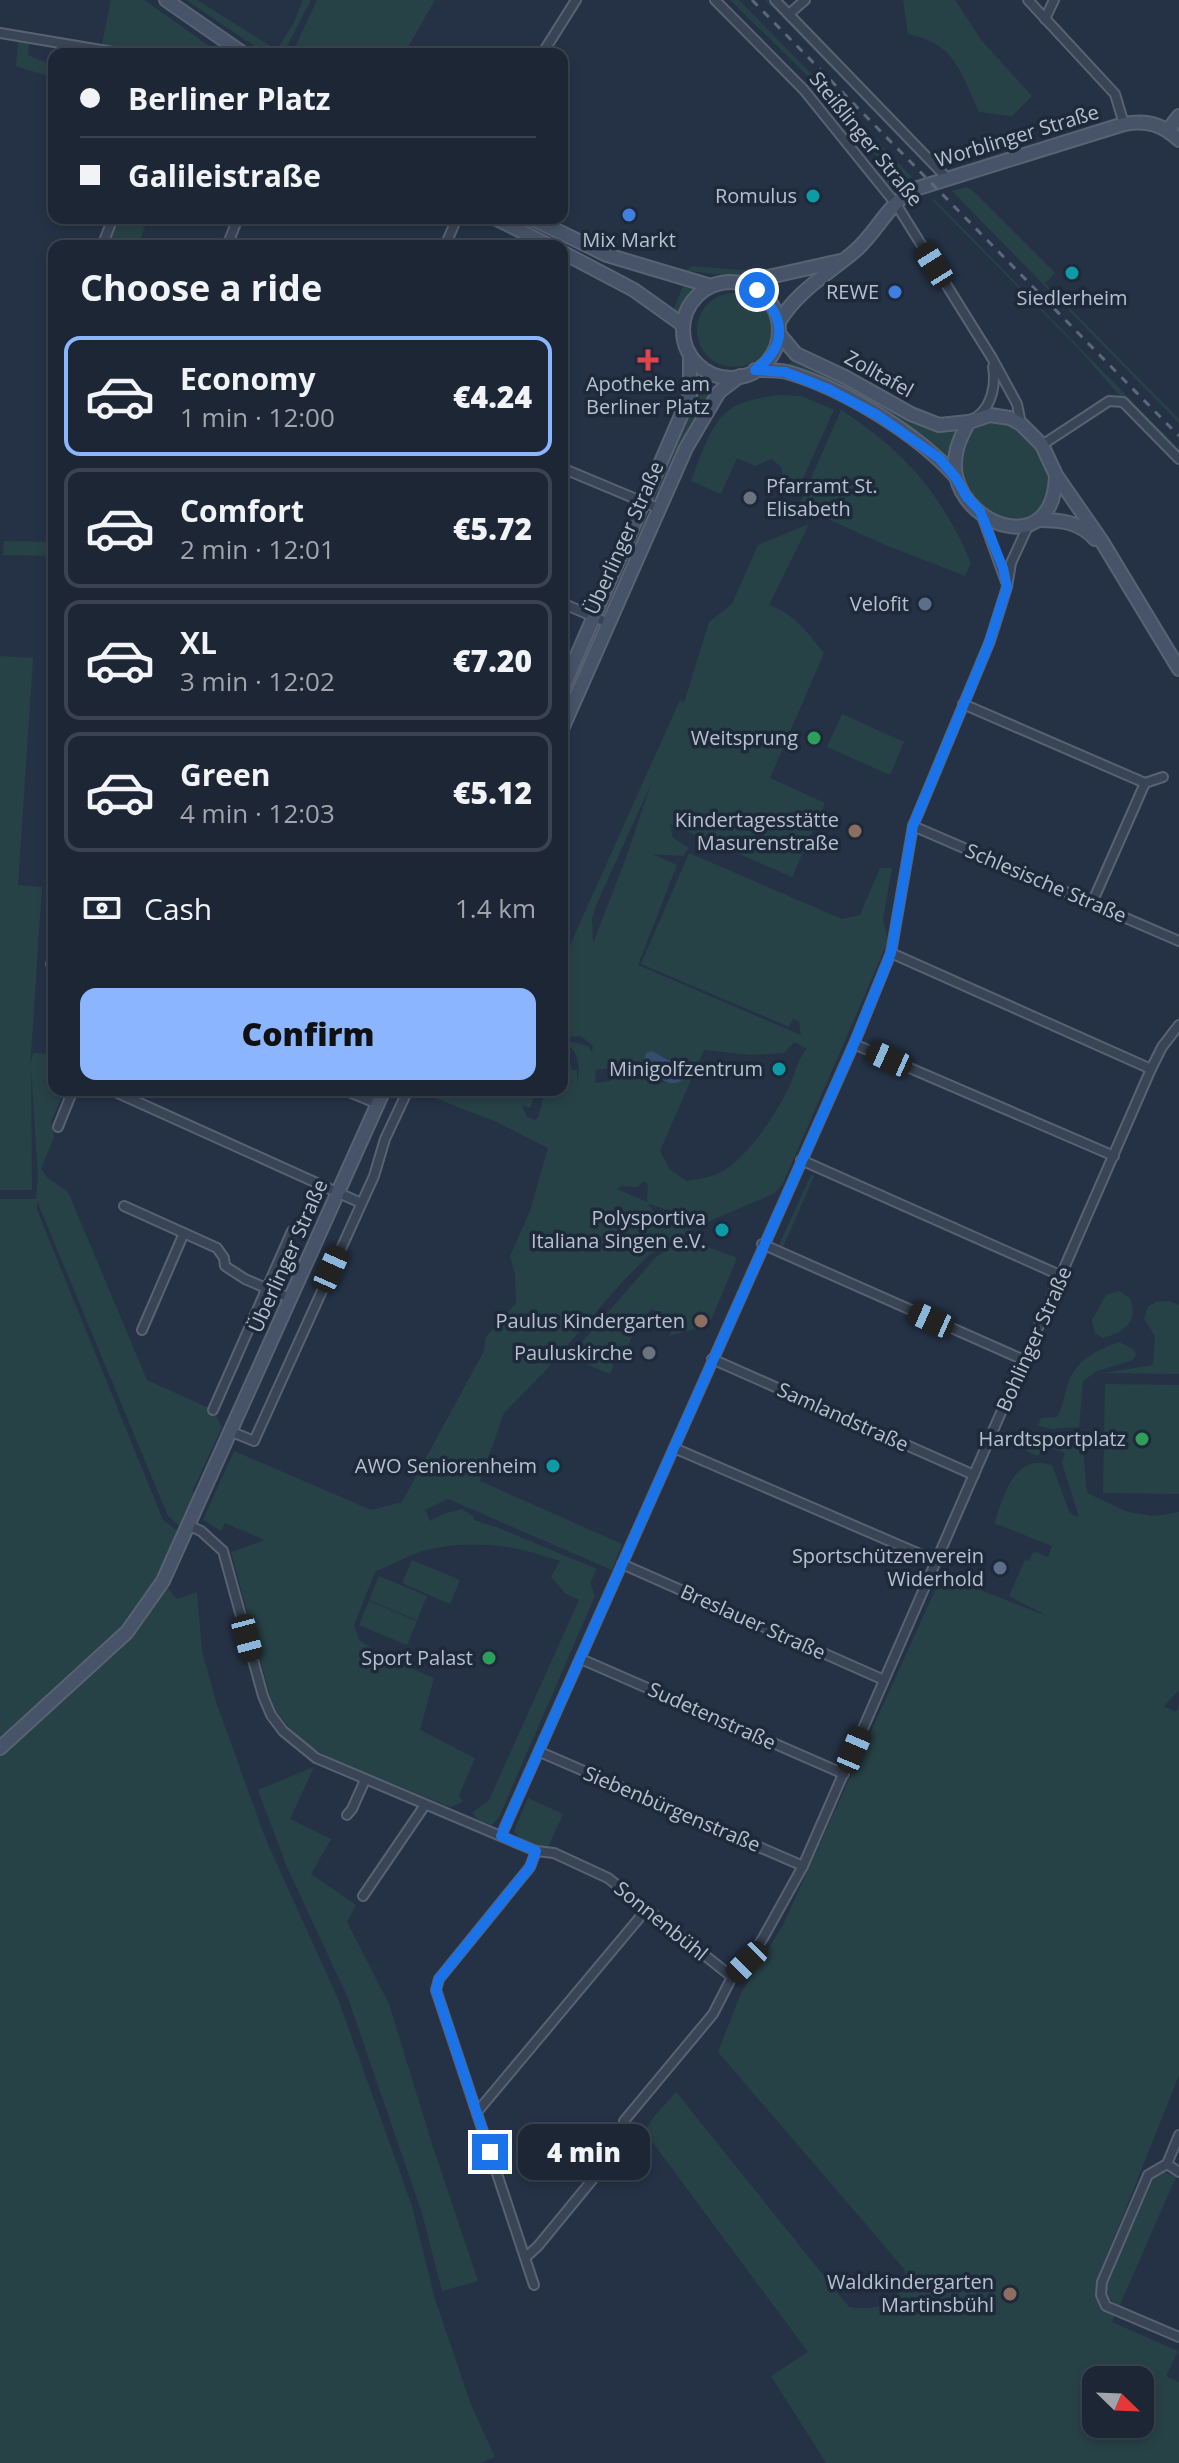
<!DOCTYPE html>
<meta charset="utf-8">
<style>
:root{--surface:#1c2634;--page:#293240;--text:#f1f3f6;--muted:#a0a5ac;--line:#3a434f;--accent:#8bb6ff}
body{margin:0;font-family:"Open Sans",sans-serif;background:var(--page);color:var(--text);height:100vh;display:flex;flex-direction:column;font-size:30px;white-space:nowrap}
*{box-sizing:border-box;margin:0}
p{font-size:26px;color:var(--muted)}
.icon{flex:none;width:44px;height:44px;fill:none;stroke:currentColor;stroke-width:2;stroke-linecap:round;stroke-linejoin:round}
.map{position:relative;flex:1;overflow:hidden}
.details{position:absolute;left:48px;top:240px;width:520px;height:856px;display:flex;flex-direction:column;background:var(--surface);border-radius:16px;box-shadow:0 4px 12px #0003,0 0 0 2px var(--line)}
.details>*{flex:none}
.hud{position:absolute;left:48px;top:48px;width:520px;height:176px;border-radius:16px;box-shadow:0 4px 12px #0003,0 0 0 2px var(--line);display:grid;align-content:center;height:176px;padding:0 32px;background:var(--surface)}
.needle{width:52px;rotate:113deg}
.controls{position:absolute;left:1082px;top:2366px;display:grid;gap:16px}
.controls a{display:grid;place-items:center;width:72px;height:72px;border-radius:16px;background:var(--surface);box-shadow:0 4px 12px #0003,0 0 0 2px var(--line);font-size:40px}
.end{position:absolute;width:36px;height:36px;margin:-18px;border:10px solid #1a73e8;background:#fff;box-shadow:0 0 0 4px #fff}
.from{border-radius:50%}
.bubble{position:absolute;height:56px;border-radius:16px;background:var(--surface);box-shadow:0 4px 12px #0003,0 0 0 2px var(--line);font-size:26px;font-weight:800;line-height:56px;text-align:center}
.car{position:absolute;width:24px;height:48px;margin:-24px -12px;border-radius:10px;box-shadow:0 0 6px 2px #0007;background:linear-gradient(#222 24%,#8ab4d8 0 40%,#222 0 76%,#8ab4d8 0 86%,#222 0)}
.hud b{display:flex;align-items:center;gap:28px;height:76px;font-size:30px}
.hud b+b{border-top:2px solid var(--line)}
.hud i{width:20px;height:20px;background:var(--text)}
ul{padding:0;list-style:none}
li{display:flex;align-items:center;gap:24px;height:120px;margin:0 16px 12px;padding:0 16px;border:4px solid var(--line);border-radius:16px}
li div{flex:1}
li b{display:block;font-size:30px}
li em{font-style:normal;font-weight:800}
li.selected{border-color:var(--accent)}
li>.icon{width:72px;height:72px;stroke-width:1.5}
h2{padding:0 32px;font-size:36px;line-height:96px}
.pay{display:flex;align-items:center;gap:20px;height:88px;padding:0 32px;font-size:30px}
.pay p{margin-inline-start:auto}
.button{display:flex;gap:16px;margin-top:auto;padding:16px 32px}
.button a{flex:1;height:92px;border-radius:16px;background:var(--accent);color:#111;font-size:32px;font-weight:800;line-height:92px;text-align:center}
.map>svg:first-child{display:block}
</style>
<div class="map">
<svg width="1179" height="2463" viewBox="0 0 1179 2463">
<rect width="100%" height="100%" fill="#253246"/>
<g fill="#274247" fill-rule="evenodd">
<polygon points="111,0 144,0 208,45 209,49 205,54 159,54 102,44"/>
<polygon points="186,0 197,0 277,50 293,24 303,0 311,0 283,54 266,54"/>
<polygon points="317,0 435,0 404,54 292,54"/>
<polygon points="730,0 739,0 912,177 890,188 879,179 881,162 822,90"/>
<polygon points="765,0 767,0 932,171"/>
<path d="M903,0H955L982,41L1032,96L1012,116L979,112C961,73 955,43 908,34Z"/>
<polygon points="18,41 29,42 28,55 54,66 54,78 16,66"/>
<polygon points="966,187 972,190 1055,273 1045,283 1179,419 1179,423 952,191"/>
<polygon points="934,199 1179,449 1179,452 1117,393 1078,348 932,200"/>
<polygon points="115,218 148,218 138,246 106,246"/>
<polygon points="692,266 738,270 776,268 777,272 739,276 686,271"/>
<polygon points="684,284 700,287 687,300 680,316 674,308"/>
<circle cx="734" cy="330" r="37"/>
<polygon points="793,359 939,430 959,429 950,452 950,464 923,438 788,367"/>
<polygon points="698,389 710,394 702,405 661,492 656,490 696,402"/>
<path d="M777,395L801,396L834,410L799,487L795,488L784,481L781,467L772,459L755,466L737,458L721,494L691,481C700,459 709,425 729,410C742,400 762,398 777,395Z"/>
<path d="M841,410C903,450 942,494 971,563L965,576L883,544L799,506Z"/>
<path d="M988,420C994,421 1001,421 1007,422C1015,425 1020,431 1026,437C1046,456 1055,476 1043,503C1013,569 911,452 988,420Z"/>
<polygon points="645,515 650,518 627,567 622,565"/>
<path d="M809,524L769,605C795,614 807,632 824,653L770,778L825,803L792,877L670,824L673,838L689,848L683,856L652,854L677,865L638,965L801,1035L799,1021L793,1019L789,1027L641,964L689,853L842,919L860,915L880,868H892L883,919L888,941L784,1181L775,1193L703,1224L683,1214L648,1204L653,1211L698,1226L649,1255L624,1280L543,1373L504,1413L480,1481L622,1544L612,1570L448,1499L425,1510L430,1521L443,1514L462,1509L473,1516L474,1520L499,1528L597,1569L590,1583L595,1596L499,1817L492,1825L479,1820L472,1813L489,1800L579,1600L565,1593L551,1577L560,1561C517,1545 472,1539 426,1550C409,1555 391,1565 375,1572L354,1625L359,1640L391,1660L434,1678L420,1730L475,1758L459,1795L463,1802L450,1807L328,1757L299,1739L277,1713L270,1696L231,1552L265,1540L225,1523L221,1531L203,1520L234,1451L371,1510L402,1502L484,1351L486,1337L516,1303L515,1275L510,1256L530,1211L548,1148L497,1122L419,1092L420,1090H491L498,1092L501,1090H562V1050L569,1058L572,1070H577V1083C580,1067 580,1049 562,1043V1039L588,1046L592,1052L593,1046L581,1036L565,1037L562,1032V963L680,700L684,703L709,622L732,604L758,545ZM651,784L626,858L593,943L592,918L597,903ZM794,1042L807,1049C798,1059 796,1071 791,1083C778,1111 747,1161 717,1174C708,1178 696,1179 687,1181L670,1170L660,1151L704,1050L751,1055L784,1053ZM652,1051L675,1062L665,1083L650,1070ZM617,1062L620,1071L610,1081L595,1083L596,1070L610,1068ZM535,1095L543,1099L538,1118L535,1120L527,1117L522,1105L530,1108ZM644,1181L648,1186L647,1202L617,1189L621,1186L637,1187Z"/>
<polygon points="4,541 54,542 54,556 3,555"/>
<polygon points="0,656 33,658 18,885 42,887 30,1067 33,1053 54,1054 54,1090 65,1090 51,1121 54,1137 41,1169 48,1178 68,1192 147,1380 213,1410 222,1427 192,1492 199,1495 182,1528 168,1516 37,1201 37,1210 163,1520 178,1531 158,1577 177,1599 197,1592 202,1651 217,1705 266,1840 338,1999 412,2206 434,2296 471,2405 495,2457 479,2463 0,2463 0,1199 36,1199 38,1177 31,1068 32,1190 0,1190"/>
<polygon points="842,714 904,742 890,775 827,747"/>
<polygon points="811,1175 814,1176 783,1247 779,1245"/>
<polygon points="690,1235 708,1247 737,1258 709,1325 669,1336 676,1320 651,1309 634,1332 628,1346 622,1345 611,1357 613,1366 610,1374 569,1357 656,1257"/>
<path d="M1119,1291L1130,1298C1139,1321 1125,1332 1103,1338L1095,1333L1092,1320L1106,1295Z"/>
<polygon points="1170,1301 1179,1305 1179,1374 1103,1373 1153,1365 1155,1336 1144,1319 1148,1307 1156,1302"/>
<path d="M1119,1342L1133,1349L1136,1354L1133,1360L1097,1371L1083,1381L1079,1427L1052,1429L1038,1426L1041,1418L1057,1417C1064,1405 1064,1394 1069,1381C1078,1358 1098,1350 1119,1342Z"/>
<polygon points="1105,1384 1179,1385 1179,1494 1103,1493"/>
<path d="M1041,1436L1082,1440L1087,1493L1128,1512L1155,1516L1179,1512V1690L1164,1706L1176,1712L1179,1703V2075L1100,2273L1101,2295L1116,2313L1112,2322L1178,2351L1166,2376L1179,2382V2463H826L771,2376L808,2352L645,2132L653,2118L676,2092L849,2307C878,2311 883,2306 905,2287V2270L718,2052L741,1993L783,1925L942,1575L1049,1617L1009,1596L1025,1560L1029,1561L1034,1551L1048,1557L1052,1546L994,1523C1005,1495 1013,1453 1052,1465L1068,1509L1072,1515L1079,1517L1062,1463L1065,1453L1049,1447L1037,1456L1026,1451L1032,1439ZM1096,2380H1140V2424H1096Z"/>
<polygon points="412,1560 460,1580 450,1604 402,1583"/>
<polygon points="379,1576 427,1596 417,1620 369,1600"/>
<polygon points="369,1601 417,1621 407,1645 359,1625"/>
<polygon points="314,1767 290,1819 331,1839 311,1874 356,1905 347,1922 389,2004 432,2144 478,2281 442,2291 422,2213 348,1998 287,1867 258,1790"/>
<polygon points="528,1798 563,1814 548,1847 531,1845 518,1840 519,1837 514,1831"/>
<polygon points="1164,2172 1176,2177 1119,2307 1107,2297 1108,2282 1153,2178"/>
</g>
<path fill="#374d6e" d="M652,1051L682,1067L687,1075C673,1094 654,1076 644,1061L646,1053Z"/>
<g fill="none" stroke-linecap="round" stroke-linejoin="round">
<defs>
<g id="street">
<polyline points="715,0 804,90 896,204 992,358 1017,404 1021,424"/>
<polyline points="775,0 948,179"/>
<polyline points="1028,0 1115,94 1124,124"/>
<polyline points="789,14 805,0"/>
<polyline points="1045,19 1054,0"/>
<polyline points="0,33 125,54"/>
<polyline points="542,54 576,0"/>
<polyline points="102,246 113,218"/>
<polyline points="227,246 238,218"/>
<polyline points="445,246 457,218"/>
<path d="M978,416C992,405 996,384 993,367"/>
<polyline points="1042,445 1109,401 1123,402 1179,459"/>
<polyline points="562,468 660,509"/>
<polyline points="981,513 1006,582"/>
<polyline points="562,603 608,623"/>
<polyline points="963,704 1145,783 1092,903"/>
<polyline points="1145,783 1163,777"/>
<polyline points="913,826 1179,941"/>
<polyline points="891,953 1151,1069"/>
<polyline points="51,964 54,966"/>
<polyline points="854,1044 1114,1156"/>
<polyline points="111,1090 361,1203"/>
<polyline points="344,1090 378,1104"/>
<polyline points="58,1127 73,1090"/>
<polyline points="801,1160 1062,1276"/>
<polyline points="124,1206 217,1248 224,1258 225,1266 245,1279 291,1299"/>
<polyline points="762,1244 1024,1360"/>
<polyline points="142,1330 184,1233"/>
<polyline points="712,1359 974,1475"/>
<polyline points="213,1410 292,1231"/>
<polyline points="232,1432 254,1441 374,1176 385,1139 408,1090"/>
<polyline points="674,1448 936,1561"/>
<polyline points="190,1526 201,1531 223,1551 263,1696 271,1715 283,1731 316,1758 536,1851 554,1853 608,1878 732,1977"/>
<polyline points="622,1564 884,1680"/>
<polyline points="581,1659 844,1774"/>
<polyline points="540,1752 803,1866"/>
<polyline points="347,1815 352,1809 365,1780"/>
<polyline points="501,1836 854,1044 891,953 913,826 990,641 1007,587 1011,563 1028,526"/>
<polyline points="363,1896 425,1805"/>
<polyline points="477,2112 646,1910"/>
<polyline points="1179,2135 1167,2164 1148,2175 1102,2282 1101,2295 1106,2306 1179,2337"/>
<polyline points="1167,2164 1179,2172"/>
<polyline points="526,2257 538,2246 616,2151 622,2142 624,2121 713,2014 732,1977 747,1962 763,1938 803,1866 1151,1069 1162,1047 1179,1025"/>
<polyline points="534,2285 436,1990 439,1979 530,1867 536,1851"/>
</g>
<g id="secondary">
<polyline points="166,0 244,54"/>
<polyline points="1168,130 1179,116"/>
<polyline points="495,218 550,246"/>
<polyline points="531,218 607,255 711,286"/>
<polyline points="562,252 634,290 683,325"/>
<circle cx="731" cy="330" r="48"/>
<polyline points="742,283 840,261"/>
<path d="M779,322C797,291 828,274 855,251C877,232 889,202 915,189L1124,124C1147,120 1162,124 1179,140"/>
<polyline points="780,335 796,354 845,377 911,414 939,425 969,422"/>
<path d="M755,370C766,370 777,370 787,372C843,388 918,434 956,477"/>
<path d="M1056,475C1054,557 968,529 956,476C952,456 959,439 969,422L990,415L1010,418L1021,424L1042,445L1056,475L1101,540L1179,669"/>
<path d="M1040,520C1061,520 1080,522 1095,539"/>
<polyline points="562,690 690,395 690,355"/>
<polyline points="562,729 686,448 719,392 740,376"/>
<polyline points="0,1748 127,1632 163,1581 384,1090"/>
</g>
</defs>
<use href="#street" stroke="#586272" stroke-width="12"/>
<use href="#secondary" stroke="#586272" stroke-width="16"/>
<use href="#street" stroke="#394455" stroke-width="8"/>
<use href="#secondary" stroke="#475368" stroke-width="12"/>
<polyline stroke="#5b687c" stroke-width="3" stroke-dasharray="8 8" stroke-linecap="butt" points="752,0 1179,436"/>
</g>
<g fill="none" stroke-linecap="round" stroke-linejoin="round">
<path stroke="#1a73e8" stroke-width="10" d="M490,2152L436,1990L439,1979L530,1867L536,1851L501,1836L854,1044L891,953L913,826L988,646L1007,587L1003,568L980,511L967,497L956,478L939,458L877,415L828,389L785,372L755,370C789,345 785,317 757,290"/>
</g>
<g fill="#0f9aa8" stroke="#1e293a" stroke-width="3">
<circle cx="813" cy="196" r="8"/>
<circle cx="1072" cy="273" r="8"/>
<circle cx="779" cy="1069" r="8"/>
<circle cx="722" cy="1230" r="8"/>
<circle cx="553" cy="1466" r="8"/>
</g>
<g fill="#3f7fe0" stroke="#1e293a" stroke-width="3">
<circle cx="629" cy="215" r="8"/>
<circle cx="895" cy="292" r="8"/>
</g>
<path fill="#e0444e" stroke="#1e293a" stroke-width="3" d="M644 348h8v8h8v8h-8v8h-8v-8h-8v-8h8z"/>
<g fill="#6b7280" stroke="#1e293a" stroke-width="3">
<circle cx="750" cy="498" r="8"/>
<circle cx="649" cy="1353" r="8"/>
</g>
<g fill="#5c6f8a" stroke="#1e293a" stroke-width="3">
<circle cx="925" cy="604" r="8"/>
<circle cx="1000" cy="1568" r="8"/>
</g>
<g fill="#2e9e5b" stroke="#1e293a" stroke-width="3">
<circle cx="814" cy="738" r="8"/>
<circle cx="1142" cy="1439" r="8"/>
<circle cx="489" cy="1658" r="8"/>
</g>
<g fill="#8d6e63" stroke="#1e293a" stroke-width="3">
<circle cx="855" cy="831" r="8"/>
<circle cx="701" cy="1321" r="8"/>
<circle cx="1010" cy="2294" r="8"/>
</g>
<g text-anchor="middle" stroke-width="7" stroke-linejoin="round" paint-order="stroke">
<g font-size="20" fill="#b7c0ce" stroke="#1e293a">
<text transform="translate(1017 136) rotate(-17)" y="7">Worblinger Straße</text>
<text transform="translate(866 139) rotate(51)" y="7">Steißlinger Straße</text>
<text transform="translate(879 374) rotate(29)" y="7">Zolltafel</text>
<text transform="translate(624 538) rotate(-66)" y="7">Überlinger Straße</text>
<text transform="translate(1046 883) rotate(23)" y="7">Schlesische Straße</text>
<text transform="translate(288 1256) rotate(-66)" y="7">Überlinger Straße</text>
<text transform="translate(1034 1339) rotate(-66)" y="7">Bohlinger Straße</text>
<text transform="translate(843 1417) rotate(24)" y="7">Samlandstraße</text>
<text transform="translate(753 1622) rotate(24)" y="7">Breslauer Straße</text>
<text transform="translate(712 1716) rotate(24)" y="7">Sudetenstraße</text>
<text transform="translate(672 1809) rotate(23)" y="7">Siebenbürgenstraße</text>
<text transform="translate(661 1921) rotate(39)" y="7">Sonnenbühl</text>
</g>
<g font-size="20" fill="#b7c0ce" stroke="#1e293a" text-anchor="end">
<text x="797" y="203">Romulus</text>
<text x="629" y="247" text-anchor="middle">Mix Markt</text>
<text x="879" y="299">REWE</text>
<text x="1072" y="305" text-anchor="middle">Siedlerheim</text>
<text x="648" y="391" text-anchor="middle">Apotheke am<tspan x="648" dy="23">Berliner Platz</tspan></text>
<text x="766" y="493" text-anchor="start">Pfarramt St.<tspan x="766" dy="23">Elisabeth</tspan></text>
<text x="909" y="611">Velofit</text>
<text x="798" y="745">Weitsprung</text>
<text x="839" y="827">Kindertagesstätte<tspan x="839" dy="23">Masurenstraße</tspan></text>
<text x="763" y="1076">Minigolfzentrum</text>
<text x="706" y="1225">Polysportiva<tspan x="706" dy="23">Italiana Singen e.V.</tspan></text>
<text x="685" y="1328">Paulus Kindergarten</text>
<text x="633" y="1360">Pauluskirche</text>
<text x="1126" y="1446">Hardtsportplatz</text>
<text x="537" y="1473">AWO Seniorenheim</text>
<text x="984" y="1563">Sportschützenverein<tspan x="984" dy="23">Widerhold</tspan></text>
<text x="473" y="1665">Sport Palast</text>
<text x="994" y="2289">Waldkindergarten<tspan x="994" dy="23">Martinsbühl</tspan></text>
</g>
</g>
</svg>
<div class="controls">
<a><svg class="needle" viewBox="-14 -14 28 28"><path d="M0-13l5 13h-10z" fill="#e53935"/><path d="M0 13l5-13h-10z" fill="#a0a5ac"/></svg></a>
</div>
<i class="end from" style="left:757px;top:290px"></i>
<i class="end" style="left:490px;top:2152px"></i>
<div class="bubble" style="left:518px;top:2124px;width:132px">4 min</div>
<i class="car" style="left:934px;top:265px;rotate:328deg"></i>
<i class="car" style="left:889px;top:1059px;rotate:294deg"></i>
<i class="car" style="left:331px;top:1269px;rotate:24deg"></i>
<i class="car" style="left:931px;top:1320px;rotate:294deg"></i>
<i class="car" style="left:247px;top:1638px;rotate:165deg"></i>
<i class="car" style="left:854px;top:1750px;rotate:23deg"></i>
<i class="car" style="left:747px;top:1962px;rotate:225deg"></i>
<div class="hud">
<b><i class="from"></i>Berliner Platz</b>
<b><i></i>Galileistraße</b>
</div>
<section class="details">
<h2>Choose a ride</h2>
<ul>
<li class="selected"><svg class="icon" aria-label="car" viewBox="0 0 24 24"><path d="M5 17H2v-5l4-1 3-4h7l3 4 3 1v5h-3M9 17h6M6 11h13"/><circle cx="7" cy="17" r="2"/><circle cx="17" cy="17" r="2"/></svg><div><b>Economy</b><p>1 min · 12:00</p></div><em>€4.24</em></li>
<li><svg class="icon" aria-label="car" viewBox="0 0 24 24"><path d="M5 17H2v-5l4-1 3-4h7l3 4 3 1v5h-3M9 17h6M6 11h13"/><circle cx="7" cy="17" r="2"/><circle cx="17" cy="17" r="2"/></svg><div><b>Comfort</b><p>2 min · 12:01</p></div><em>€5.72</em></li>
<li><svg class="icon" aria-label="car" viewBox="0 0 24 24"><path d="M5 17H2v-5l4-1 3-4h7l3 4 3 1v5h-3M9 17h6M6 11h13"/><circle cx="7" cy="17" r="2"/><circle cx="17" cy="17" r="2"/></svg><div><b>XL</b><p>3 min · 12:02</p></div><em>€7.20</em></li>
<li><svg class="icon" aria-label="car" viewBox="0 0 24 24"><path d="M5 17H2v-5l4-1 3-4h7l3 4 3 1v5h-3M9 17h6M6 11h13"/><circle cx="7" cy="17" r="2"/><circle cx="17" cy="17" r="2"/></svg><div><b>Green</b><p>4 min · 12:03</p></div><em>€5.12</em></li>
</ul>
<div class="pay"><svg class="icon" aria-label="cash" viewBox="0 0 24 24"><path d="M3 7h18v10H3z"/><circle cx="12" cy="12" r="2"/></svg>Cash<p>1.4 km</p></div>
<div class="button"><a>Confirm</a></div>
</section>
</div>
